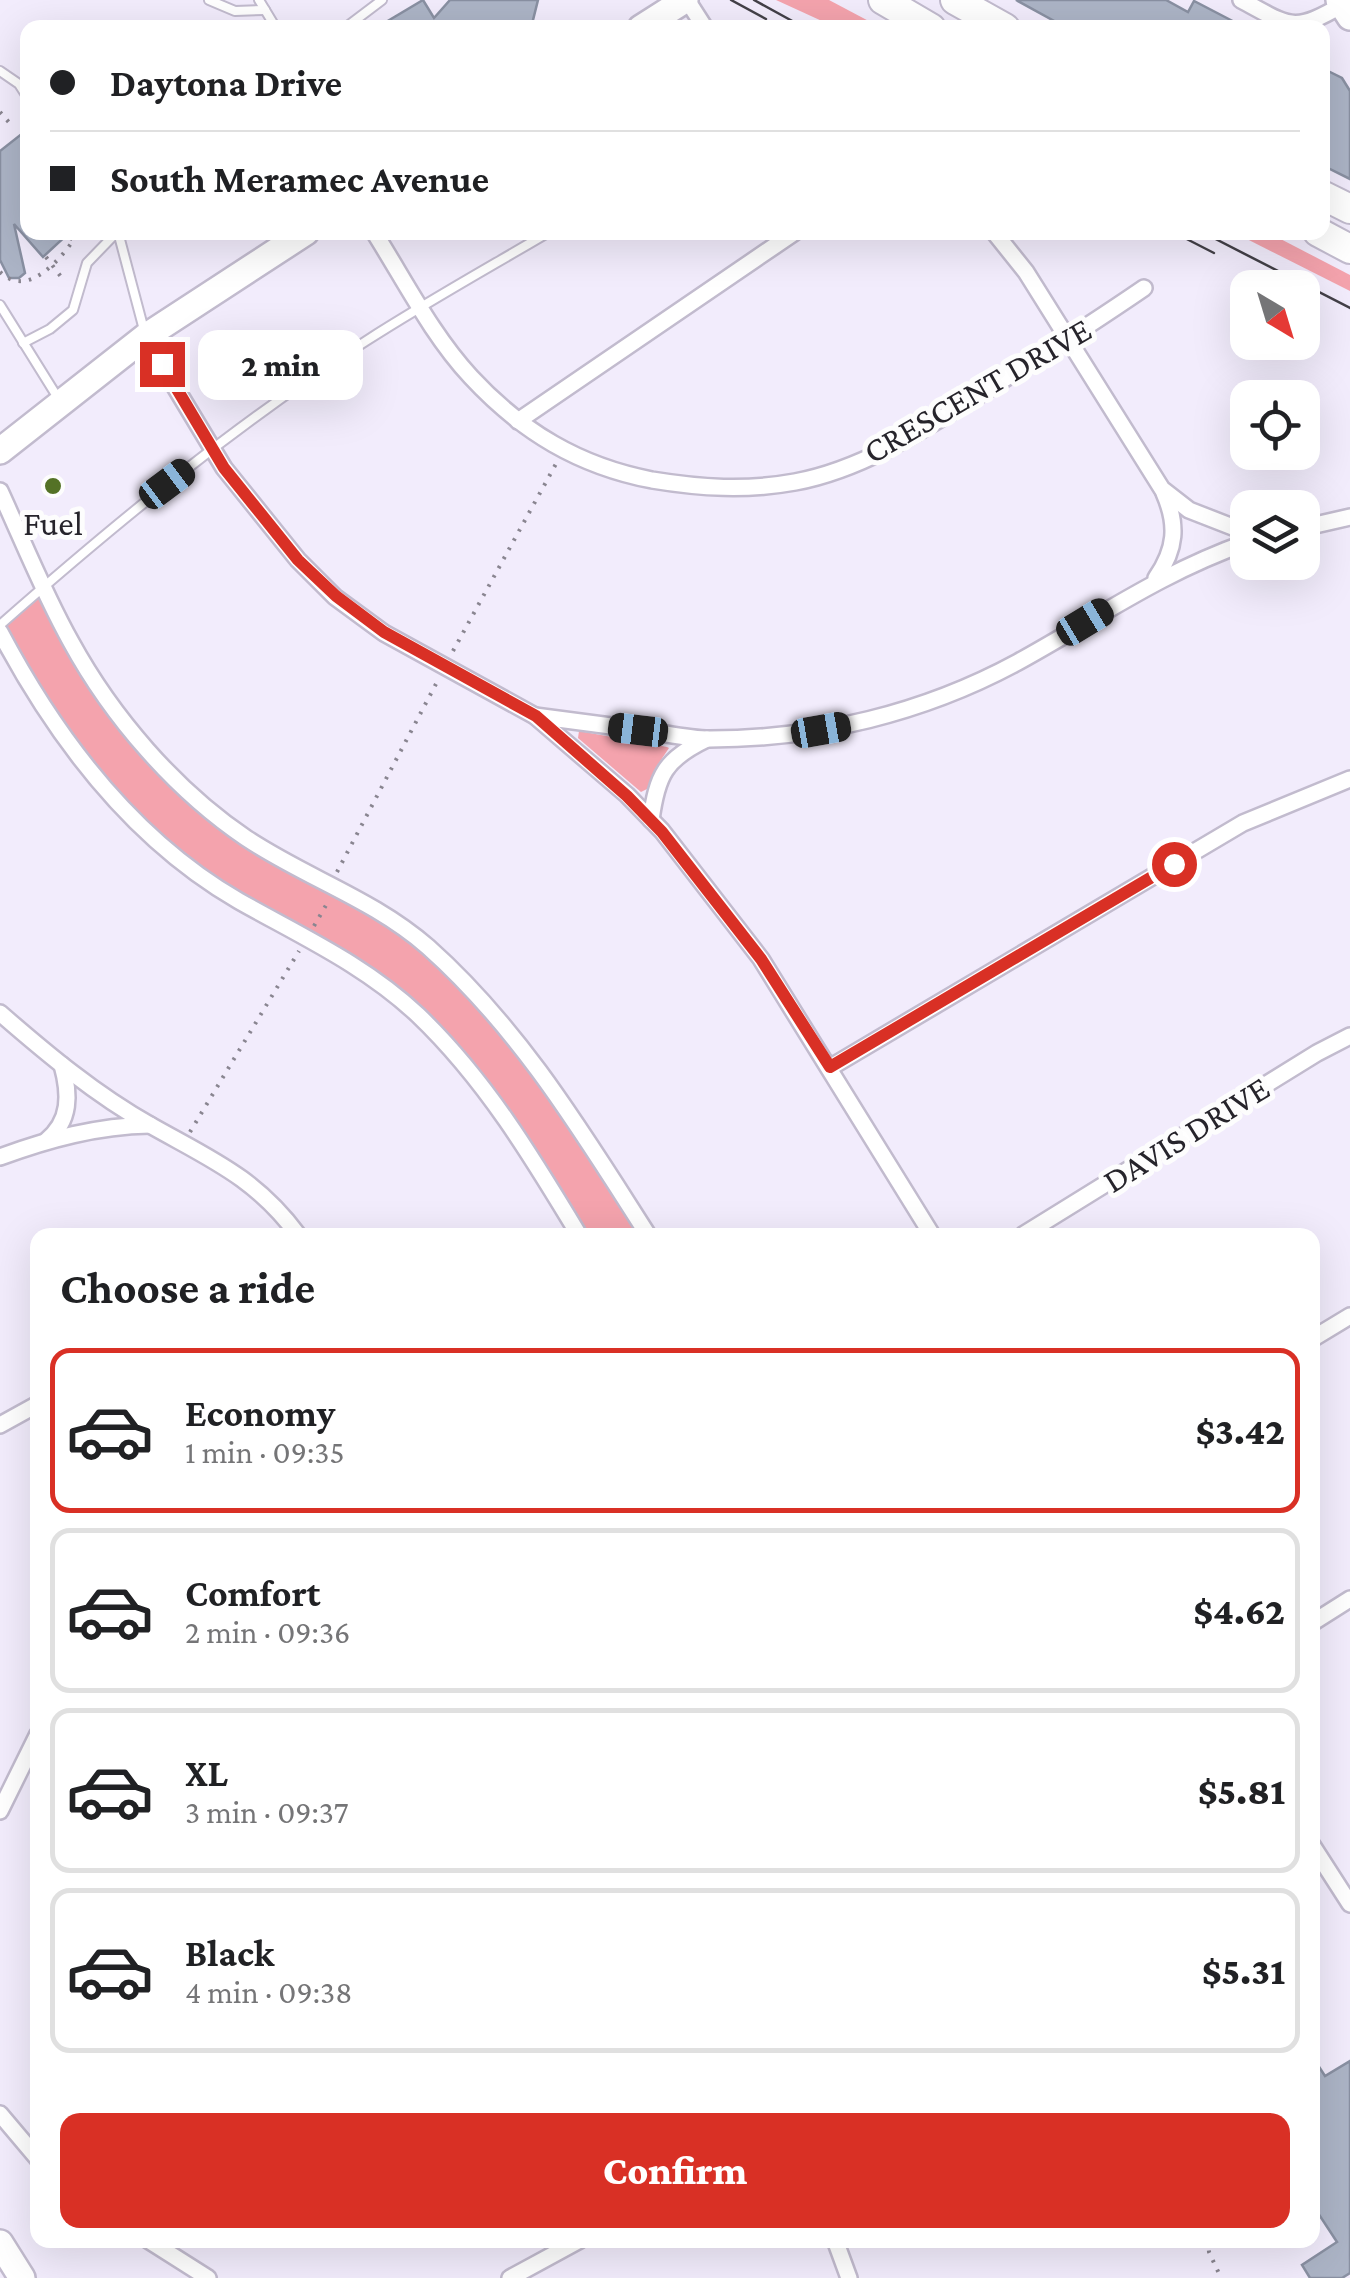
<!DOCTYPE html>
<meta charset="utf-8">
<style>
:root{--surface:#fff;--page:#f6f6f6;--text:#202124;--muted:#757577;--line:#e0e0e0;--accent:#d93025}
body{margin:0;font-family:"Crimson Pro",serif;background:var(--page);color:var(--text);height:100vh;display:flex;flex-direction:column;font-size:38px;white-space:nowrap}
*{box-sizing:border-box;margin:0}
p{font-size:32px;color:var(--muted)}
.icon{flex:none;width:55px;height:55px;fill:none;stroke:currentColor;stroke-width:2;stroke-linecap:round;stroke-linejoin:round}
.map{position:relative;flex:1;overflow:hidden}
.sheet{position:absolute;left:30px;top:1228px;width:1290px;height:1020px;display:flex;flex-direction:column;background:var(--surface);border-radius:20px;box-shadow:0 10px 40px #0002}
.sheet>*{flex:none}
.guide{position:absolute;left:20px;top:20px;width:1310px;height:220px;border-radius:20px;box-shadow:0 10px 40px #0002;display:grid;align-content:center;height:220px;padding:0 30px;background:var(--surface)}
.needle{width:65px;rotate:142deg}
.tools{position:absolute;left:1230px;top:270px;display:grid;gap:20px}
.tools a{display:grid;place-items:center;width:90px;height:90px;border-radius:20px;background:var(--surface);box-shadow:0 10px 40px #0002;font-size:50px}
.end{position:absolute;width:45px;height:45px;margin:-22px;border:12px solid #d93025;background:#fff;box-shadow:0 0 0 5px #fff}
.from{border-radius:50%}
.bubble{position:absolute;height:70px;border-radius:20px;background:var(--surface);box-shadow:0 10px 40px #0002;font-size:32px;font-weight:800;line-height:70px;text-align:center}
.car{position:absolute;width:30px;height:60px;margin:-30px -15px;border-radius:12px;box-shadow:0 0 8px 2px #0007;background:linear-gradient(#222 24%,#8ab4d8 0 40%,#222 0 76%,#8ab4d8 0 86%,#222 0)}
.guide b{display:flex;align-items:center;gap:35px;height:95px;font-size:38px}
.guide b+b{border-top:2px solid var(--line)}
.guide i{width:25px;height:25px;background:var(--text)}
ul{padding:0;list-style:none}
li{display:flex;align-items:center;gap:30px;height:165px;margin:0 20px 15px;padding:0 10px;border:5px solid var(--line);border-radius:20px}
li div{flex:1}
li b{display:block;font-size:38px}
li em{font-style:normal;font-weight:800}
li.active{border-color:var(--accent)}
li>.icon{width:90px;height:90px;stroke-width:1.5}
h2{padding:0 30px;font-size:45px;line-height:120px}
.cta{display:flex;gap:20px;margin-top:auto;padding:20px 30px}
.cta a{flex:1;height:115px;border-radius:20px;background:var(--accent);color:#fff;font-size:40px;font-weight:800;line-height:115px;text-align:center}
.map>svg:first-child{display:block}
</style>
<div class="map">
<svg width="1350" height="2278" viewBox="0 0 1350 2278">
<rect width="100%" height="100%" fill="#f2ecfc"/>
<g fill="#f4a3ad">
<polygon points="776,0 829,0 880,27 835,27"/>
<polygon points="1235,233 1269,233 1350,275 1350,291"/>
<polygon points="44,586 97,686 207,807 380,911 494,1011 648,1235 579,1235 535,1163 417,1014 176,857 86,766 0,625"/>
<polygon points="579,731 667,747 669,748 655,769 649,788 641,792 578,738"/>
</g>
<g fill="#acb4c6" stroke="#8990a2" stroke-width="2.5">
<polygon points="423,0 434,18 450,0 538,0 531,28 376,28"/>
<polygon points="1016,0 1166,0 1188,12 1194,1 1246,28 1067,28"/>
<polygon points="1322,68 1342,78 1350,91 1350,179 1322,165"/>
<polygon points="28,129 28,232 70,232 43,257 14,224 25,273 19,278 9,278 0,260 0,151"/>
<polygon points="1312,2056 1325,2076 1350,2061 1350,2273 1342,2278 1310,2278 1302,2265 1337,2242 1312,2204"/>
</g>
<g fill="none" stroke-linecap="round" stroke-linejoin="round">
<defs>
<g id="lane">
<polyline points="209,0 235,11 265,10"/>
<polyline points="259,0 276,28"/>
<polyline points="345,28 382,0"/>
<polyline points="0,71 19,84 28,98"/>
<polyline points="118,232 144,330"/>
<polyline points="0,305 58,398"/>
<polyline points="23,343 50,329 73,310 87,263 117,232"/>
<path d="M0,625C116,523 235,425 366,341C425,303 488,268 549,232"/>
</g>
<g id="street">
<polyline points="687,0 705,28"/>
<path d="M1241,0C1290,26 1292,34 1342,5"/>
<path d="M374,232C405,281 432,335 471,377C522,432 579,466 652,480C701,488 746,491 795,482C861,470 923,430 979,395C1035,360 1090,325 1144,288"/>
<polyline points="994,232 1026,272 1162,489 1189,510 1248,533"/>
<polyline points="145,337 224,468 298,560 335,597 384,633 535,716 627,795 662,831 761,959 932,1235"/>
<polyline points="518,421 795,232"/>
<path d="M0,491C23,541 44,594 71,642C112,717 175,790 246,838C306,878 373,899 428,947C520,1029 582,1132 648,1235"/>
<polyline points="1302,528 1350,517"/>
<path d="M1156,578C1176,549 1178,525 1164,493"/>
<path d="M0,632C56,738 133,840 239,901C301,936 365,965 418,1015C485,1079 532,1157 579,1235"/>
<path d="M535,716C573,721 611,726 649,731C669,734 690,739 710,739C817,739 924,713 1018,662C1098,618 1160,573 1248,542"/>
<path d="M651,820C657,775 665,759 707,739"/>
<path d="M0,1013C46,1053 96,1095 150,1125C210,1159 255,1177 298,1235"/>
<polyline points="831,1067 1243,823 1350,779"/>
<path d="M46,1141C71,1121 70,1094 62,1065"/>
<path d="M0,1157C49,1139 97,1126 150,1125"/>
<polyline points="1023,1235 1317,1053 1350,1036"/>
<polyline points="1312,1339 1350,1316"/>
<polyline points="0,1425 38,1404"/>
<polyline points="1312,1623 1350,1599"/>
<polyline points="0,1811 38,1734"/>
<polyline points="1312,1845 1350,1904"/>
<polyline points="0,2114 38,2159"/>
<polyline points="148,2240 208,2278"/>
<polyline points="835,2240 849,2278"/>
<polyline points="510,2278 580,2240"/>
</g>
<g id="primary">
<polyline points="1339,0 1350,17"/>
<polyline points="641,28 685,0"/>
<polyline points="0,451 145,337 306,232"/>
<polyline points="0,2243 22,2278"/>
</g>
<g id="highway">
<polyline points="883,0 931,28"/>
<polyline points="955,0 1005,28"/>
<polyline points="1322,195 1350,209"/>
<polyline points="1318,232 1350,249"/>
</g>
</defs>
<use href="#lane" stroke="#c2bbce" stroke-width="12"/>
<use href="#street" stroke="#c2bbce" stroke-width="20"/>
<use href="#primary" stroke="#c2bbce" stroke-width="30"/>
<use href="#highway" stroke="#c2bbce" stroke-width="32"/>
<g stroke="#898590" stroke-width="4" stroke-dasharray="2.5 8" stroke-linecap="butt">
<polyline points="0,112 13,127"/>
<polyline points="61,233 74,240"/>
<polyline points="46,257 62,278 67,279"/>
<path d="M0,272C28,300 63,257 79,232"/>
<polyline points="453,651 557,462"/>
<polyline points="337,872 437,682"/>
<polyline points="314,926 329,900"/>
<polyline points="190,1132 299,951"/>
<polyline points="1208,2240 1209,2252 1221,2278"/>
</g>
<use href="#lane" stroke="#fff" stroke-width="8"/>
<use href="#street" stroke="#fff" stroke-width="15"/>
<use href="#primary" stroke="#fff" stroke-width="25"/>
<use href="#highway" stroke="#fff" stroke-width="28"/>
<g stroke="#434048" stroke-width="2.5">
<polyline points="731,0 766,19"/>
<polyline points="754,0 805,28"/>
<polyline points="1173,232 1214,253"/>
<polyline points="1202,232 1350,308"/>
</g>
</g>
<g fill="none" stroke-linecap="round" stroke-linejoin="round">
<polyline stroke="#d93025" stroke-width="12" points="162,364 224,468 298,560 336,596 384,632 536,716 627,796 662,832 761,959 830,1067 1174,864"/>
</g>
<circle fill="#547226" stroke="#fdfdfd" stroke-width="4" cx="53" cy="486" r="10"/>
<g text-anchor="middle" stroke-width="10" stroke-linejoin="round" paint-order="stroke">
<g font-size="35" fill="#26242b" stroke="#fdfdfd">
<text transform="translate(977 390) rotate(-30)" y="12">CRESCENT DRIVE</text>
<text transform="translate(1186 1134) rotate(-32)" y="12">DAVIS DRIVE</text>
</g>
<g font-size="35" fill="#26242b" stroke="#fdfdfd">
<text x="53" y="535">Fuel</text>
</g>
</g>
</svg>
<div class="tools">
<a><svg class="needle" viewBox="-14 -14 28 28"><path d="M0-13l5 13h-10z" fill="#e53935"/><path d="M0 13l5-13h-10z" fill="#757577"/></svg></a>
<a><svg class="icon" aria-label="locate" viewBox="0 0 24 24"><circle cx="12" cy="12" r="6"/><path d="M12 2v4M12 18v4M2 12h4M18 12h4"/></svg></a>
<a><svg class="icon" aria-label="layers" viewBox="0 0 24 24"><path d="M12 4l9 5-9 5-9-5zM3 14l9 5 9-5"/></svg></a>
</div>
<i class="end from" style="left:1174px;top:864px"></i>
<i class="end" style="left:162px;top:364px"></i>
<div class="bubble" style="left:198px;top:330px;width:165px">2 min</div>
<i class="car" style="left:167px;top:484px;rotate:53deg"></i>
<i class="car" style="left:1085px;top:622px;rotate:59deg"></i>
<i class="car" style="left:638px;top:730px;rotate:277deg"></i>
<i class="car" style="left:821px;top:730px;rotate:80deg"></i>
<div class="guide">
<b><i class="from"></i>Daytona Drive</b>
<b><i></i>South Meramec Avenue</b>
</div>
<section class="sheet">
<h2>Choose a ride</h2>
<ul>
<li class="active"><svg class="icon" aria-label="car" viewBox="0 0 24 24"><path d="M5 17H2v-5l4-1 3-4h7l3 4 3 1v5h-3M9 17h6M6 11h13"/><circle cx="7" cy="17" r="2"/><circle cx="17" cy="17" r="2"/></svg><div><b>Economy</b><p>1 min · 09:35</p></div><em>$3.42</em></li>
<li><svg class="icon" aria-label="car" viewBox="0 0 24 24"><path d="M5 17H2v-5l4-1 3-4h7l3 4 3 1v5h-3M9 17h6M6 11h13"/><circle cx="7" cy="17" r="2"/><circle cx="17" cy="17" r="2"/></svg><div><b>Comfort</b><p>2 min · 09:36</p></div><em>$4.62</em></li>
<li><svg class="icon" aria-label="car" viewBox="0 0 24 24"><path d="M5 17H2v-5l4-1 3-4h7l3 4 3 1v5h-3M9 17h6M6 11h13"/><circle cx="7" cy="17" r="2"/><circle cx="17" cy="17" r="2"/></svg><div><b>XL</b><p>3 min · 09:37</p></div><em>$5.81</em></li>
<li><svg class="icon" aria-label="car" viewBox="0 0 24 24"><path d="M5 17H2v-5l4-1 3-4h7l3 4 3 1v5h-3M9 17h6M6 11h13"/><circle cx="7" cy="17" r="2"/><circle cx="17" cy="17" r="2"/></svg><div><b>Black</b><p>4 min · 09:38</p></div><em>$5.31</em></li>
</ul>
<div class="cta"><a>Confirm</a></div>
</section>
</div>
